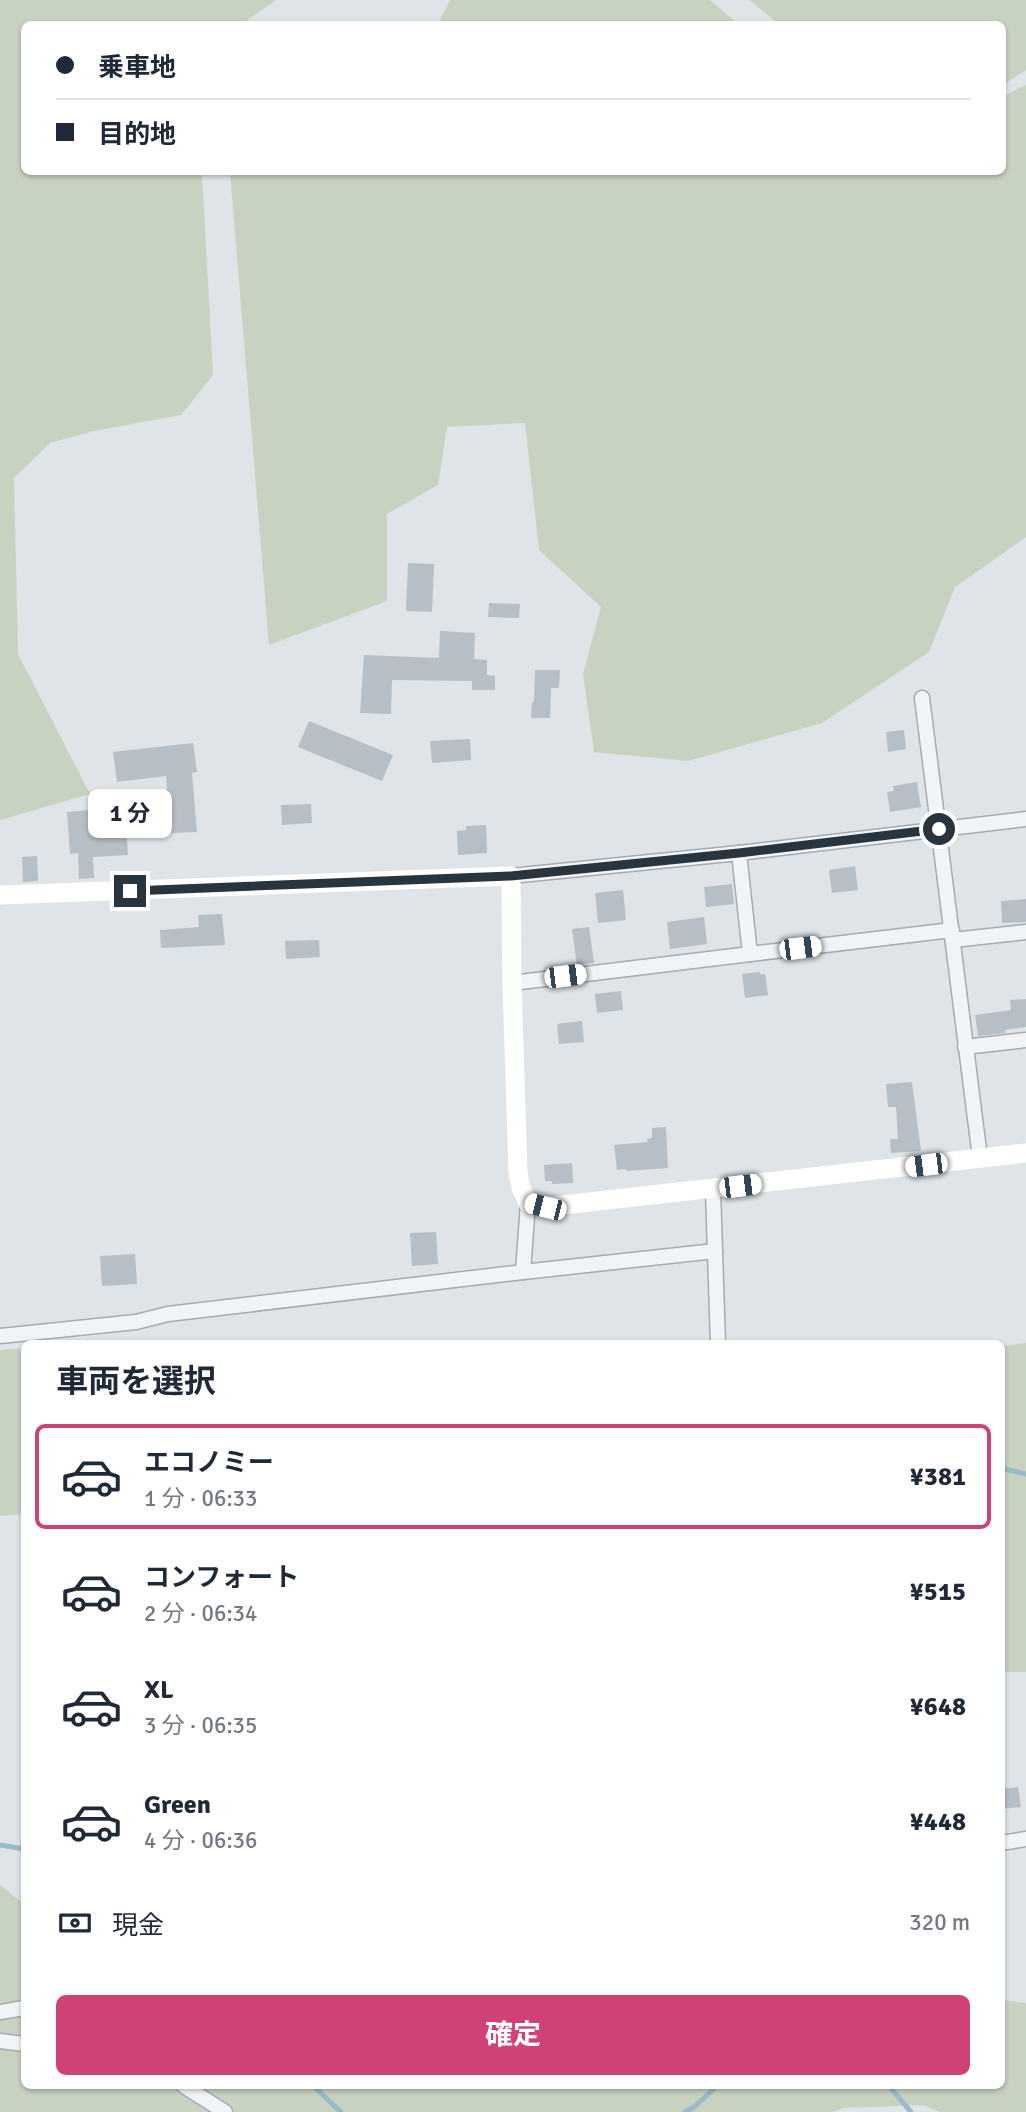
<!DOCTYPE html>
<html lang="ja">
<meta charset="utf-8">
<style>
:root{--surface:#fff;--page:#f6f6f7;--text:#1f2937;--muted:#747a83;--line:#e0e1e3;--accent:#cf4276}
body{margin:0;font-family:Signika,"Noto Sans JP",sans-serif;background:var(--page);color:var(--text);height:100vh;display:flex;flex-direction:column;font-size:26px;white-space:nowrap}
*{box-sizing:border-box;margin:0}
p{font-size:23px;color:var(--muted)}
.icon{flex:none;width:38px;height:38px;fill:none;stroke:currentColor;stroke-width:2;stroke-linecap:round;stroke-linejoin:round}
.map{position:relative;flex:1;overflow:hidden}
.drawer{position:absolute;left:21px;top:1340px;width:984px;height:749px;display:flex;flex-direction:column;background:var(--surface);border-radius:10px;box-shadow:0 2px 5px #0004}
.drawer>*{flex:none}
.guide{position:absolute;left:21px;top:21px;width:985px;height:154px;border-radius:10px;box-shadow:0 2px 5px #0004;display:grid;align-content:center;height:154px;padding:0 35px;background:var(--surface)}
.end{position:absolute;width:32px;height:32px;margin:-16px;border:9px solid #28353f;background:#fff;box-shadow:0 0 0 4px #fff}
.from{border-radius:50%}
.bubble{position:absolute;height:49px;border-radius:10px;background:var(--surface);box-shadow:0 2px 5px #0004;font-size:23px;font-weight:700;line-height:49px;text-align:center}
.car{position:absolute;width:21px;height:42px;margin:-21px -10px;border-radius:9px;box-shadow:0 0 5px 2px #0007;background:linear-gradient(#fff 24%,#345 0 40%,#fff 0 76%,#345 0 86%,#fff 0)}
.guide b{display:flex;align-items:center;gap:24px;height:66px;font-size:26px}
.guide b+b{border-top:2px solid var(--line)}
.guide i{width:18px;height:18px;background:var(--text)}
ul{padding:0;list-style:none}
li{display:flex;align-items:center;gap:21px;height:105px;margin:0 14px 10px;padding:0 21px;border:4px solid transparent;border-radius:10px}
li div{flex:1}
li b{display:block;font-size:26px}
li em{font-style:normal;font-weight:700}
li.active{border-color:var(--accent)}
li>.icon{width:63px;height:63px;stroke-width:1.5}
h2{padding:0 35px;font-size:32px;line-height:84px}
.pay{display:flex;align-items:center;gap:18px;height:77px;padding:0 35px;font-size:26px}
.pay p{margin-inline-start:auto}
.action{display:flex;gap:14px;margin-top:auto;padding:14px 35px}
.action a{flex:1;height:80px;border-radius:10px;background:var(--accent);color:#fff;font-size:28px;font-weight:700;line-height:80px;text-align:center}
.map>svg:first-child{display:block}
</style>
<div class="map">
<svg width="1026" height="2112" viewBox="0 0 1026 2112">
<rect width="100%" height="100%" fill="#dfe4e8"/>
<g fill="#c8d2c0">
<polygon points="0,0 276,0 242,24 24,24 24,172 202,172 213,375 181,415 94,431 50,443 14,478 18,654 90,794 0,820"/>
<polygon points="450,0 710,0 738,24 438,24"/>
<polygon points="749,0 1026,0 1026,70 1003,85 1003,24 779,24"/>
<polygon points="1026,85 1026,537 955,587 929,652 822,723 688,761 594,752 583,674 601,607 539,550 525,423 447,427 438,485 387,514 387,601 269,645 230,172 1003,172 1003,96"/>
<polygon points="1026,1343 1026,1672 1001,1672 1001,1346"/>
<polygon points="24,1348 24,1514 0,1516 0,1350"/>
<polygon points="0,1885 24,1904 24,2086 1001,2086 1001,2000 1026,2003 1026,2112 940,2112 923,2105 844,2108 832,2112 0,2112"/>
</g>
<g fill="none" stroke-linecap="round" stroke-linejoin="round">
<g stroke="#99bac9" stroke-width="5">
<polyline points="1001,1468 1026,1474"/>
<polyline points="0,1845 24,1849"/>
<polyline points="313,2086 341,2112"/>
<polyline points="889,2086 911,2112"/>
<polyline points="685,2112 694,2107 717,2086"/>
</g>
</g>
<g fill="#b6bfc5">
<polygon points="408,563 434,564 432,612 406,611"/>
<polygon points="489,603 520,604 519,618 488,617"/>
<polygon points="440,631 475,633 474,659 487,660 487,675 495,676 495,690 472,690 472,681 392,680 391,714 360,713 364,655 439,658"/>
<polygon points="535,670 560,670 559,688 551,688 550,718 531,718 532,702 534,702"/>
<polygon points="309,721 393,755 382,781 298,747"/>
<polygon points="904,730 906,749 888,752 886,732"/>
<polygon points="470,739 471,760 432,763 430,741"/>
<polygon points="193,743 197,772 192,773 197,832 170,833 166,776 117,782 113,752"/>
<polygon points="917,782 921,807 890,812 887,792 894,791 893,786"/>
<polygon points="311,804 312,823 282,825 281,805"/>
<polygon points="125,807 128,855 93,857 94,878 79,879 78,853 70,854 67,812"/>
<polygon points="486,825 487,853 458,855 457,831 466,830 466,826"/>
<polygon points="37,856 38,881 23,882 22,857"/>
<polygon points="855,866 858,890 832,893 829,870"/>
<polygon points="732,884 734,904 706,907 704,887"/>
<polygon points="623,890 626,920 598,923 595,893"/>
<polygon points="1026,899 1026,922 1002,923 1001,901"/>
<polygon points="222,914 225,945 161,948 160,930 199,927 198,915"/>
<polygon points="704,917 707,944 670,949 667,922"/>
<polygon points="589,927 594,963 577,965 572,929"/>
<polygon points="319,940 320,957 286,959 285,941"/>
<polygon points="760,972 760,974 765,974 768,995 745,998 742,974"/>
<polygon points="621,991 623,1010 597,1013 595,994"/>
<polygon points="1026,999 1026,1027 1005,1030 1005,1033 978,1036 975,1015 1011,1010 1010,1000"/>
<polygon points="582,1021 584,1042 559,1044 557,1024"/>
<polygon points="912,1082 921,1151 891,1153 890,1139 898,1139 896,1107 888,1107 886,1084"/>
<polygon points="666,1127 668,1168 626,1171 626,1169 617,1170 614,1145 648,1142 647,1139 652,1138 652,1128"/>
<polygon points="572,1163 573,1183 552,1184 552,1181 545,1181 544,1165"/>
<polygon points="436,1232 438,1264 412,1266 410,1233"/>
<polygon points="135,1254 137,1284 102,1286 100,1256"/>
<polygon points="1018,1787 1021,1807 1001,1809 1001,1789"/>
</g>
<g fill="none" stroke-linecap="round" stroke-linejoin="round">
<defs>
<g id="street">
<polyline points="922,698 980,1158"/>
<polyline points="511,876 739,853 1026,819"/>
<polyline points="953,940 1026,932"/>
<polyline points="750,954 952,930"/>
<polyline points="512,983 750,954 739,853"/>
<polyline points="965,1047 1026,1040"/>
<polyline points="713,1190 718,1344"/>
<polyline points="523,1272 528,1203"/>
<polyline points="0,1336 136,1322 168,1314 523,1272 715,1251"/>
<polyline points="1001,1843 1026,1839"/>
<polyline points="0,2012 24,2008"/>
<polyline points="0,2041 24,2044"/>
<polyline points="184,2086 225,2112"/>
</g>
</defs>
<use href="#street" stroke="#a4acb2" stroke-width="17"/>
<use href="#street" stroke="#f1f4f6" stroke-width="14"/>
<polyline stroke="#fff" stroke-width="19" points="0,895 511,876 512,983 518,1173 521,1188 528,1203 545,1207 1026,1153"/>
</g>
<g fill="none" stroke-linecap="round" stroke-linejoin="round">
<polyline stroke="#28353f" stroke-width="9" points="130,891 511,876 739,853 939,829"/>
</g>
</svg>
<i class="end from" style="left:939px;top:829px"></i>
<i class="end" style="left:130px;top:891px"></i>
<div class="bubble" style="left:88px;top:789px;width:84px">1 分</div>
<i class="car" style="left:800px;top:948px;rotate:83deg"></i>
<i class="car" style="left:565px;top:976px;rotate:83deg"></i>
<i class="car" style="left:926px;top:1165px;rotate:263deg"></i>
<i class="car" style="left:740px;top:1186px;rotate:83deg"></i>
<i class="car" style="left:545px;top:1207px;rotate:284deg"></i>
<div class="guide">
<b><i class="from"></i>乗車地</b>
<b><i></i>目的地</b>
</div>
<section class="drawer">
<h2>車両を選択</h2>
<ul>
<li class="active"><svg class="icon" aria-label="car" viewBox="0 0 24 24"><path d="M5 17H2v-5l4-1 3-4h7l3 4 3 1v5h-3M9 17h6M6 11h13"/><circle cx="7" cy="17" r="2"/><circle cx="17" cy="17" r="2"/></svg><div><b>エコノミー</b><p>1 分 · 06:33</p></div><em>¥381</em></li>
<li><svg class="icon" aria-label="car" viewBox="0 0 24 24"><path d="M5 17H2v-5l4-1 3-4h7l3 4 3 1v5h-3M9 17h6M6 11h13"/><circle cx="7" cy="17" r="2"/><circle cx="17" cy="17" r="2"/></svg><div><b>コンフォート</b><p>2 分 · 06:34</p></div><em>¥515</em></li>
<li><svg class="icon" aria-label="car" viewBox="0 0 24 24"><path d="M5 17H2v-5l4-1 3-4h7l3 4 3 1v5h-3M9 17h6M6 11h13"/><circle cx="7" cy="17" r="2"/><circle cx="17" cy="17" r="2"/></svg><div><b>XL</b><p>3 分 · 06:35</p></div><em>¥648</em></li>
<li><svg class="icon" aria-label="car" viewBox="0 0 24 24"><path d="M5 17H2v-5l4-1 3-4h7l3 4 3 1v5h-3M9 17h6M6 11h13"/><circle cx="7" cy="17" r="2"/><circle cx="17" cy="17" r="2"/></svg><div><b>Green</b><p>4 分 · 06:36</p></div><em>¥448</em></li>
</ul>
<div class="pay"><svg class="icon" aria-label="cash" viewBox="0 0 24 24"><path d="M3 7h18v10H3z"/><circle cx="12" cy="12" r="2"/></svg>現金<p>320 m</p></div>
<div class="action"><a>確定</a></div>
</section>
</div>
